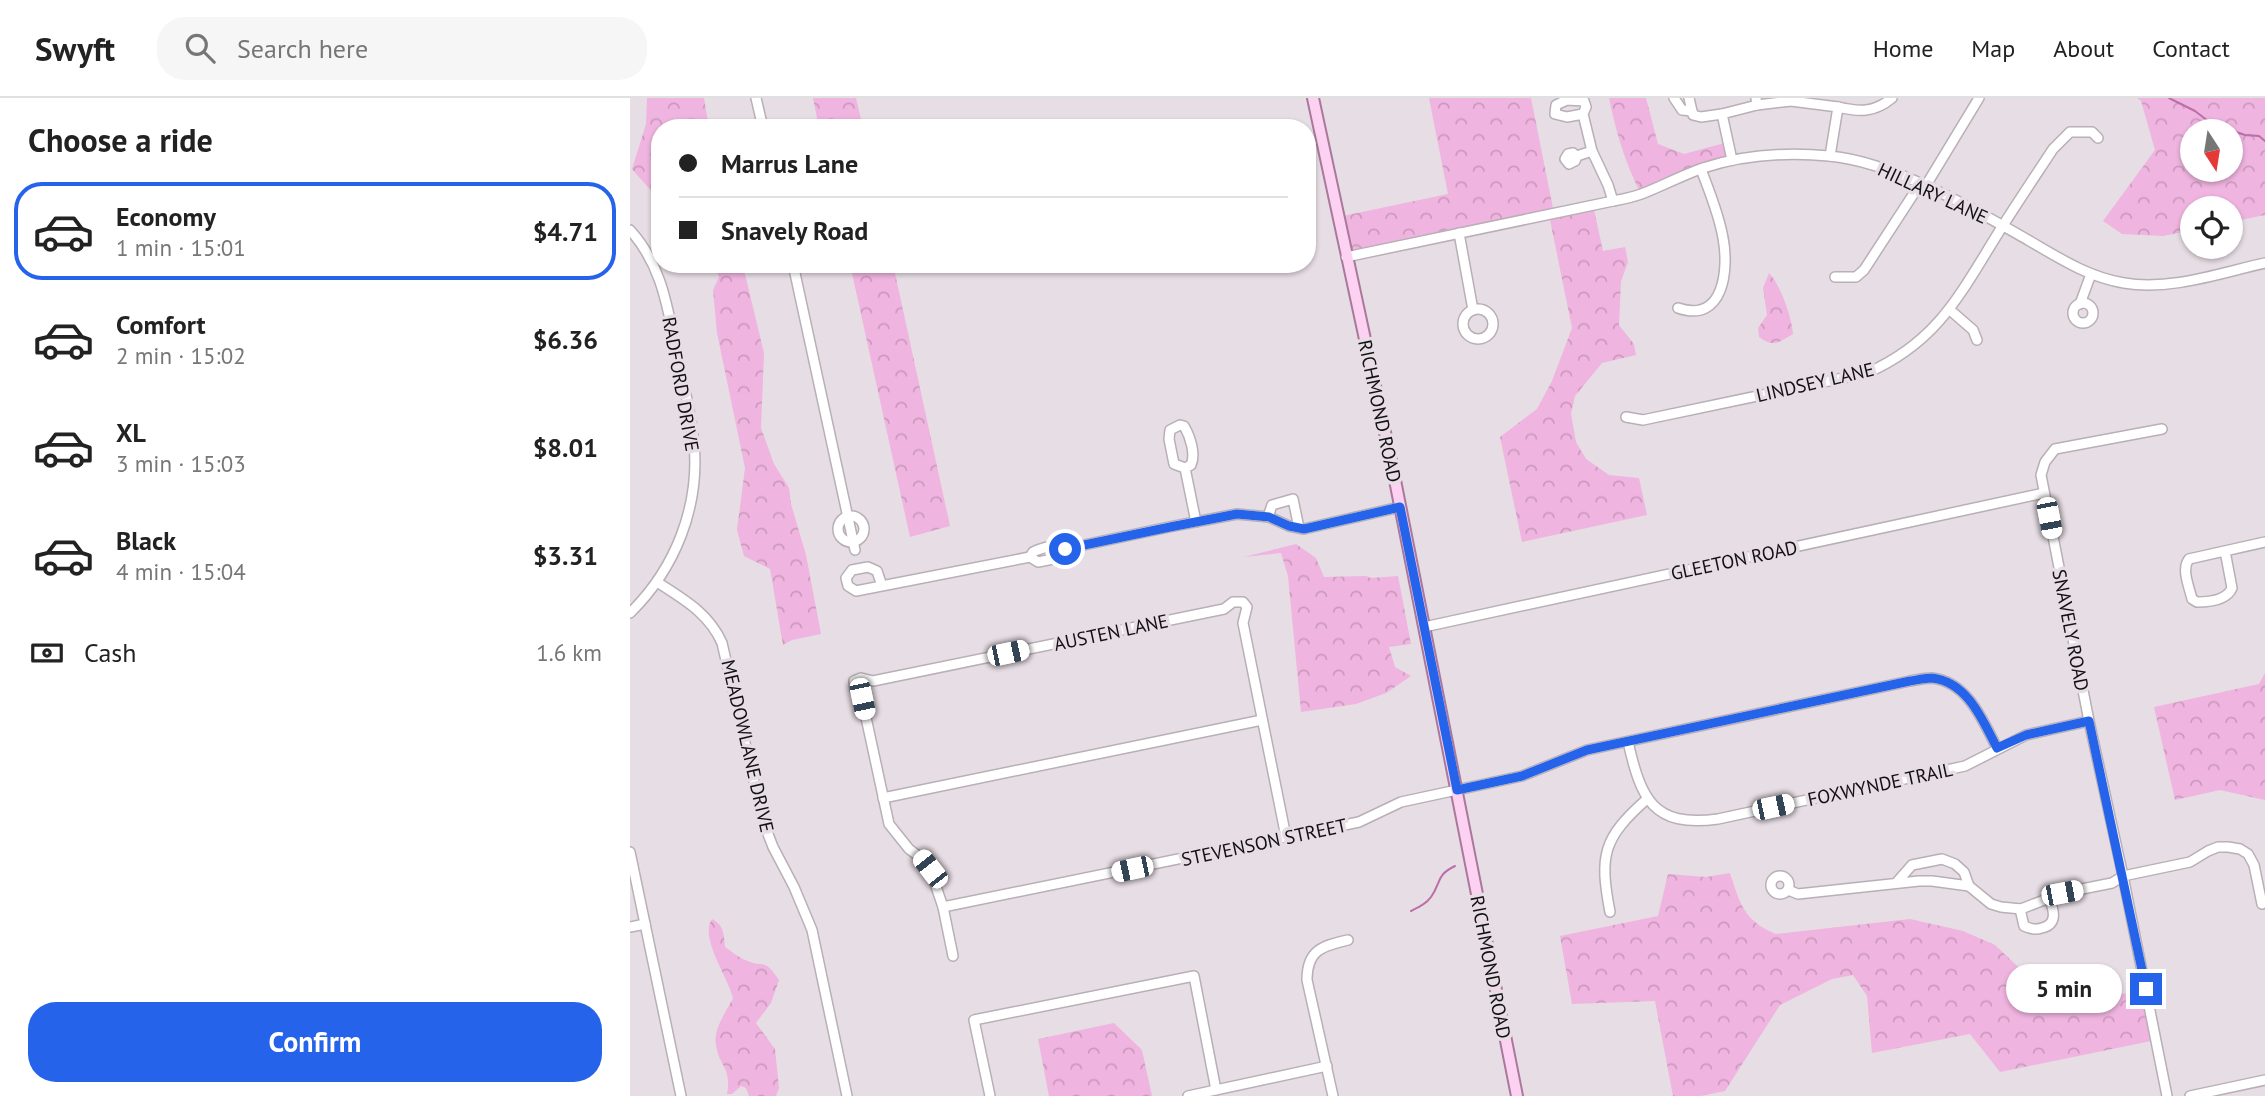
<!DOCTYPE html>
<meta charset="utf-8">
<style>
:root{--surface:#fff;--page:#f6f6f6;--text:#222;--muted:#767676;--line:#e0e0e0;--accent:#2563eb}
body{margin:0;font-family:"PT Sans",sans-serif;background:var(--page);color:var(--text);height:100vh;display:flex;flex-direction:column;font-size:26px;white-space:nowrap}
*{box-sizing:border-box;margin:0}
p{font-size:23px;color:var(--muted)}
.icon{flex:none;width:38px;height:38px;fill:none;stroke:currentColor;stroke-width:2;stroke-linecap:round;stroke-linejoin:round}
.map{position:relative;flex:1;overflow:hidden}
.details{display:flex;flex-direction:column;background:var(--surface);width:630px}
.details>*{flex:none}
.hud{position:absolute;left:21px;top:21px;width:665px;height:154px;border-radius:28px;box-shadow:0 2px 5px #0004;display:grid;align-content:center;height:154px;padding:0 28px;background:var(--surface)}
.needle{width:46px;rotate:168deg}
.tools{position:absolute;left:1550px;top:21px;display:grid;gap:14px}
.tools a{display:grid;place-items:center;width:63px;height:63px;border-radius:50%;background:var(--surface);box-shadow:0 2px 5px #0004;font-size:35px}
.end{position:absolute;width:32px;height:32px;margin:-16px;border:9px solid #2563eb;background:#fff;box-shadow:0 0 0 4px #fff}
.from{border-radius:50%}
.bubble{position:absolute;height:49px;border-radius:24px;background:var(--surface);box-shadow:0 2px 5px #0004;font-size:23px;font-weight:700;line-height:49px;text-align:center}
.car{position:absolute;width:21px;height:42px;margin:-21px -10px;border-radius:9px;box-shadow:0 0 5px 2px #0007;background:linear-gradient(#fff 24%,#345 0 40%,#fff 0 76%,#345 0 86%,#fff 0)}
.hud b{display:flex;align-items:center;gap:24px;height:66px;font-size:26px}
.hud b+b{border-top:2px solid var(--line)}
.hud i{width:18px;height:18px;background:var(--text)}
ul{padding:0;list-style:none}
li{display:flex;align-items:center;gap:21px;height:98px;margin:0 14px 10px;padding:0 14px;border:4px solid transparent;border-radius:28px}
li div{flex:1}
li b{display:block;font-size:26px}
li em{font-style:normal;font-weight:700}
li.selected{border-color:var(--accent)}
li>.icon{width:63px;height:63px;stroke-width:1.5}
h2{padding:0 28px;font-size:32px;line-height:84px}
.pay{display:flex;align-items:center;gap:18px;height:77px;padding:0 28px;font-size:26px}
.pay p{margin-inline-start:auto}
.action{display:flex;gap:14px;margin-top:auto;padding:14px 28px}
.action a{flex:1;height:80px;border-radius:28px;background:var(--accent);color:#fff;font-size:28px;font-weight:700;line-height:80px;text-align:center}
header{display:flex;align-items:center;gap:42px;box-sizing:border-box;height:98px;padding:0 35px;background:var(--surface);border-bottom:2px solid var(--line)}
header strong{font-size:33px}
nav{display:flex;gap:38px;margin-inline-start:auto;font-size:24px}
.search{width:490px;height:63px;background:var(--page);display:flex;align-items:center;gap:18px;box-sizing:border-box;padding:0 24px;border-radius:28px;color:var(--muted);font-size:26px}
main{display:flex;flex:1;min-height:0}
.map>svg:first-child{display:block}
</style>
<header>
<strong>Swyft</strong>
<div class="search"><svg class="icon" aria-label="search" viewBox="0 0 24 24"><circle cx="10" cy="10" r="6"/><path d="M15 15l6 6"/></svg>Search here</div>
<nav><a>Home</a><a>Map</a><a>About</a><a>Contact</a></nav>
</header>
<main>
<section class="details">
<h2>Choose a ride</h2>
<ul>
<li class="selected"><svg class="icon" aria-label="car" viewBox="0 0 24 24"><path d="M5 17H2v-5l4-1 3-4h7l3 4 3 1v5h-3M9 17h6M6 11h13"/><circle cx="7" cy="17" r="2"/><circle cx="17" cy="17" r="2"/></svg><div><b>Economy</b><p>1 min · 15:01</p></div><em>$4.71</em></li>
<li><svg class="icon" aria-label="car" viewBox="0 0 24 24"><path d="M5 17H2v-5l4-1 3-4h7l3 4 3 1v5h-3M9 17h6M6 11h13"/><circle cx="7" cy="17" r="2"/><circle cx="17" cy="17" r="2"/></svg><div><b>Comfort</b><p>2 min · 15:02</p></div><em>$6.36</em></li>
<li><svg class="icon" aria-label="car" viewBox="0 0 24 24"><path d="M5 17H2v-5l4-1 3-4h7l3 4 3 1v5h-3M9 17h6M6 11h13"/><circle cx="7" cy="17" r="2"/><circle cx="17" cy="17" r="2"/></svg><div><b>XL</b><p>3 min · 15:03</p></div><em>$8.01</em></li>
<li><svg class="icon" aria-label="car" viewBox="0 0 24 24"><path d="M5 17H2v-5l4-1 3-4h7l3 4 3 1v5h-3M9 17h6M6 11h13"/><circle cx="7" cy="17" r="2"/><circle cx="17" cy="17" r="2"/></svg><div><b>Black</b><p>4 min · 15:04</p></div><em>$3.31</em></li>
</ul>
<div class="pay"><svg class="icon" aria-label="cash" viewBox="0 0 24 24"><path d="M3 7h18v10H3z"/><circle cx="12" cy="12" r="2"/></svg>Cash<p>1.6 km</p></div>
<div class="action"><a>Confirm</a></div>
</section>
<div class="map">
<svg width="1635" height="998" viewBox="0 0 1635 998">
<defs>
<pattern id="forest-crowns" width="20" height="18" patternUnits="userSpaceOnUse" patternTransform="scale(1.75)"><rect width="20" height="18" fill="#efb4df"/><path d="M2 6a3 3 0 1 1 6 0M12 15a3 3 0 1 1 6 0" fill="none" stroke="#cc9abe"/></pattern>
</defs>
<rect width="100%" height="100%" fill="#e7dde4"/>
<g fill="url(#forest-crowns)" fill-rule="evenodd">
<polygon points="17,0 74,0 79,30 30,30 30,103 2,71 16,26"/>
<polygon points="183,0 226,0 233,30 189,30"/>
<polygon points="799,0 901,0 924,115 963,107 973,153 995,149 998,164 991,183 989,227 1004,246 1006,257 972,265 945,298 941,316 946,344 956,361 979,377 1009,380 1017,417 892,444 870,339 907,311 922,283 942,230 919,117 716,159 708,119 818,96"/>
<path d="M979,0H1016L1028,46L1054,56L1098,44L1102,62L1011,96C995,65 986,34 979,0Z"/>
<path d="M1507,0H1635V117L1601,124V110H1563V132L1533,138L1492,136L1473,123L1525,52L1511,3ZM1563,33H1601V72H1563Z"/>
<polygon points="84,166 112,166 114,172 134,255 131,330 144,366 159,390 161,406 176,457 191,536 162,542 153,547 140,471 114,458 107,432 115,370 87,235 83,192 89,179"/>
<polygon points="220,166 263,166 320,428 280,439"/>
<path d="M1139,175C1150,186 1162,220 1163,236C1149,244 1144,250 1129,239L1128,230L1137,217L1133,190Z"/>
<polygon points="666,446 686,460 694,479 736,478 741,480 768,478 781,546 759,549 765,569 781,578 756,595 726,606 671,614 658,478 651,455 614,459"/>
<polygon points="1635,575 1635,702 1590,692 1545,702 1524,609 1629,586"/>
<path d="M1100,775C1110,806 1114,823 1146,836L1280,821L1333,833L1365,847L1401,881L1467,901L1515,891L1526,942L1370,974L1340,936L1242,955L1237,898L1223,877L1202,881L1150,907L1095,993L1070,998H1043L1025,903L942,906L930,838L1028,818L1038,776L1076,779Z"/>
<path d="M82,821C94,827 94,837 95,849C101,853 108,859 115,862C134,871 133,858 149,882L141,905L126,925L145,951L149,990L146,998H119L116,990L111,988L102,996H97C102,969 89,969 86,947C83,931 96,914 103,900C98,879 69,839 82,821Z"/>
<polygon points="484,925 512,952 522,998 419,998 408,941"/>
</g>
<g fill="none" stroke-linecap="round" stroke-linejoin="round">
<g stroke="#bb6ea8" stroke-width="2">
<polyline points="1539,0 1565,13 1582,26 1615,37 1629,38 1635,43"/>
<path d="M781,813C789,809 796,806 801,799C811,785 806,777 825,768"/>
</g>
<defs>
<g id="minor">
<polyline points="126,0 133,30"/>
<polyline points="1044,0 1052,12 1062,13 1063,17 1071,19 1092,16"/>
<polyline points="1059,0 1062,13"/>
<polyline points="1127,7 1161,3 1208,9"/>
<polyline points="953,16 937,19 925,16 926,7 937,2 954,3 956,9 953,16 962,53 978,87 983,103"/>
<polyline points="947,58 945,63 939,66 935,61 938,56 943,55 947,58 962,53"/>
<path d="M1200,58L1208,9C1229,14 1244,15 1262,0"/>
<polyline points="1102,62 1092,16 1127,7 1126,0"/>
<polyline points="1295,89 1349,0"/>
<path d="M0,132C31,166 37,207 46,250C52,281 61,313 64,345C70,409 45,471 0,515"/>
<polyline points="829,135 843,212"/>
<path d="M716,159L983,103C994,101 1004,99 1014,95C1034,87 1053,77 1073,70C1113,57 1156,54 1199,58C1261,63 1344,111 1398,142C1429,160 1458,179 1494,185C1540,193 1590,175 1635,165"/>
<polyline points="163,166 225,452"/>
<polyline points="1205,179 1226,179 1234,172 1290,86"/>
<circle cx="1453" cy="215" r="10"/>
<polyline points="1450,206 1461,176"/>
<path d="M1048,210C1094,226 1099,171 1093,140C1089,116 1079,93 1071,71"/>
<circle cx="848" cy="226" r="15"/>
<polyline points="1320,212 1343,232 1347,242"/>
<path d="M996,319L1013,322L1237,275C1307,244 1329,198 1367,137C1385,108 1404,80 1423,51L1440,34H1462L1468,40"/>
<polyline points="1532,331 1425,351 1415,364 1411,377 1459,623 1493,778 1537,998"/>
<path d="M555,370L544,366L539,341L540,332L550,327L554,328C560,338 566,356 561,367L555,370L566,424"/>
<circle cx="221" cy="431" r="13"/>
<polyline points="638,419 642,407 663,401 669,430"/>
<path d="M435,451L428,460L408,464L400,459L403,454C414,449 424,446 435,451L539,429L607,416L639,419L659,428L674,431L770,409"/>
<path d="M1595,453L1602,490C1597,502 1579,504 1567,504L1562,501C1559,488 1551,471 1559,461L1635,444"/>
<path d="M27,484C53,501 79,515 92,545L133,723L143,749L164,789L182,832L217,998"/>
<polyline points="252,488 247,473 238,469 222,472 216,480 218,488 226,493 400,459"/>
<polyline points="794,529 1414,395"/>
<path d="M998,644C1011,700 1022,730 1088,721L1335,668L1396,637L1459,623"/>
<polyline points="253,700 632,622"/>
<polyline points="0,754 51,998"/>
<circle cx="1150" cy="787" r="9"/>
<polyline points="1339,788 1361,806 1371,809 1391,811 1432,795 1482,785 1493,778 1560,764 1578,753 1588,749 1598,749 1610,751 1618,756 1624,767 1632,806"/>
<polyline points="1158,792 1168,796 1289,783 1302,783 1339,788 1334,774 1325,766 1312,761 1282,767 1267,784"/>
<path d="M313,809L729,724L771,704L892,678L957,652L1280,583C1286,582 1295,580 1302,580C1338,584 1353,623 1367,650"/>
<path d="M1390,811L1394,828C1401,831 1405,832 1412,830C1428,826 1424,812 1419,800"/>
<path d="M980,814C969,757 973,740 1017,701"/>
<polyline points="0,829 15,826"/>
<polyline points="323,858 313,809 300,771 291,760 279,751 259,726 232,601 225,592 224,583 231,580 243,583 594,511 603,504 613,504 617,509 613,525 656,739"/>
<polyline points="360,998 344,922 564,878 586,992"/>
<polyline points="558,998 697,968"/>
<path d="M703,998L677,882C677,852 692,848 718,842"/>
<polyline points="1560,998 1635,982"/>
</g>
<polyline id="major" points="683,0 761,362 887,998"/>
</defs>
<use href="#minor" stroke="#b9afb6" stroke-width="12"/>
<use href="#major" stroke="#a9799c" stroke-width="14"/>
<use href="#minor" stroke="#fff" stroke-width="9"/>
<use href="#major" stroke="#fcd1f1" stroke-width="10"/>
</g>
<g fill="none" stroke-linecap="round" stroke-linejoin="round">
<path stroke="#2563eb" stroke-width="9" d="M435,451L540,429L607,416L639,419L659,428L674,431L770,409L827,692L892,678L957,652L1280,583C1287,582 1295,580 1302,580C1338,584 1353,623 1367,650L1396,637L1459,623L1516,891"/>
</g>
<g text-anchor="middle" stroke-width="7" stroke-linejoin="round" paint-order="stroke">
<g font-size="19" fill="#131012" stroke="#e7dde4">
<text transform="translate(1303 95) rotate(25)" y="7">HILLARY LANE</text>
<text transform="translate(1185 284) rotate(-13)" y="7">LINDSEY LANE</text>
<text transform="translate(51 286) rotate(80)" y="7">RADFORD DRIVE</text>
<text transform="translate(750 313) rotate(78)" y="7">RICHMOND ROAD</text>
<text transform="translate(1104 462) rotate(-12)" y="7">GLEETON ROAD</text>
<text transform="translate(1441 532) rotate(79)" y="7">SNAVELY ROAD</text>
<text transform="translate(481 534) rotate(-12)" y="7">AUSTEN LANE</text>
<text transform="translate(118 648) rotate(77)" y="7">MEADOWLANE DRIVE</text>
<text transform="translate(1250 686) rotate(-12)" y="7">FOXWYNDE TRAIL</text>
<text transform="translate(634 744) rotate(-12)" y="7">STEVENSON STREET</text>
<text transform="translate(861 869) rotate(79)" y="7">RICHMOND ROAD</text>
</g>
</g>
</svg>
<div class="tools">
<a><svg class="needle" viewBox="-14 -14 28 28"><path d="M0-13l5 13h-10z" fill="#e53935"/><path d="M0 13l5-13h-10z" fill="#767676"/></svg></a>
<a><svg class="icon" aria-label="locate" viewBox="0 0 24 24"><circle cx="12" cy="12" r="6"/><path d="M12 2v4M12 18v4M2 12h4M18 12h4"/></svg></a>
</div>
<i class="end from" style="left:435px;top:451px"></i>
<i class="end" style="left:1516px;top:891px"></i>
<div class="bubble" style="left:1376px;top:866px;width:116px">5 min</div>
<i class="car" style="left:1419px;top:420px;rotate:169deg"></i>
<i class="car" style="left:378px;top:555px;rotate:78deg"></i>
<i class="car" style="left:232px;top:601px;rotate:168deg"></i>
<i class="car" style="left:1143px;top:709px;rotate:78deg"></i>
<i class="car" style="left:300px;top:771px;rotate:322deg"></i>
<i class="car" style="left:502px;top:771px;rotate:258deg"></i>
<i class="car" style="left:1432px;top:795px;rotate:79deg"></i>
<div class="hud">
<b><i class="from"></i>Marrus Lane</b>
<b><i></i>Snavely Road</b>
</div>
</div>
</main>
